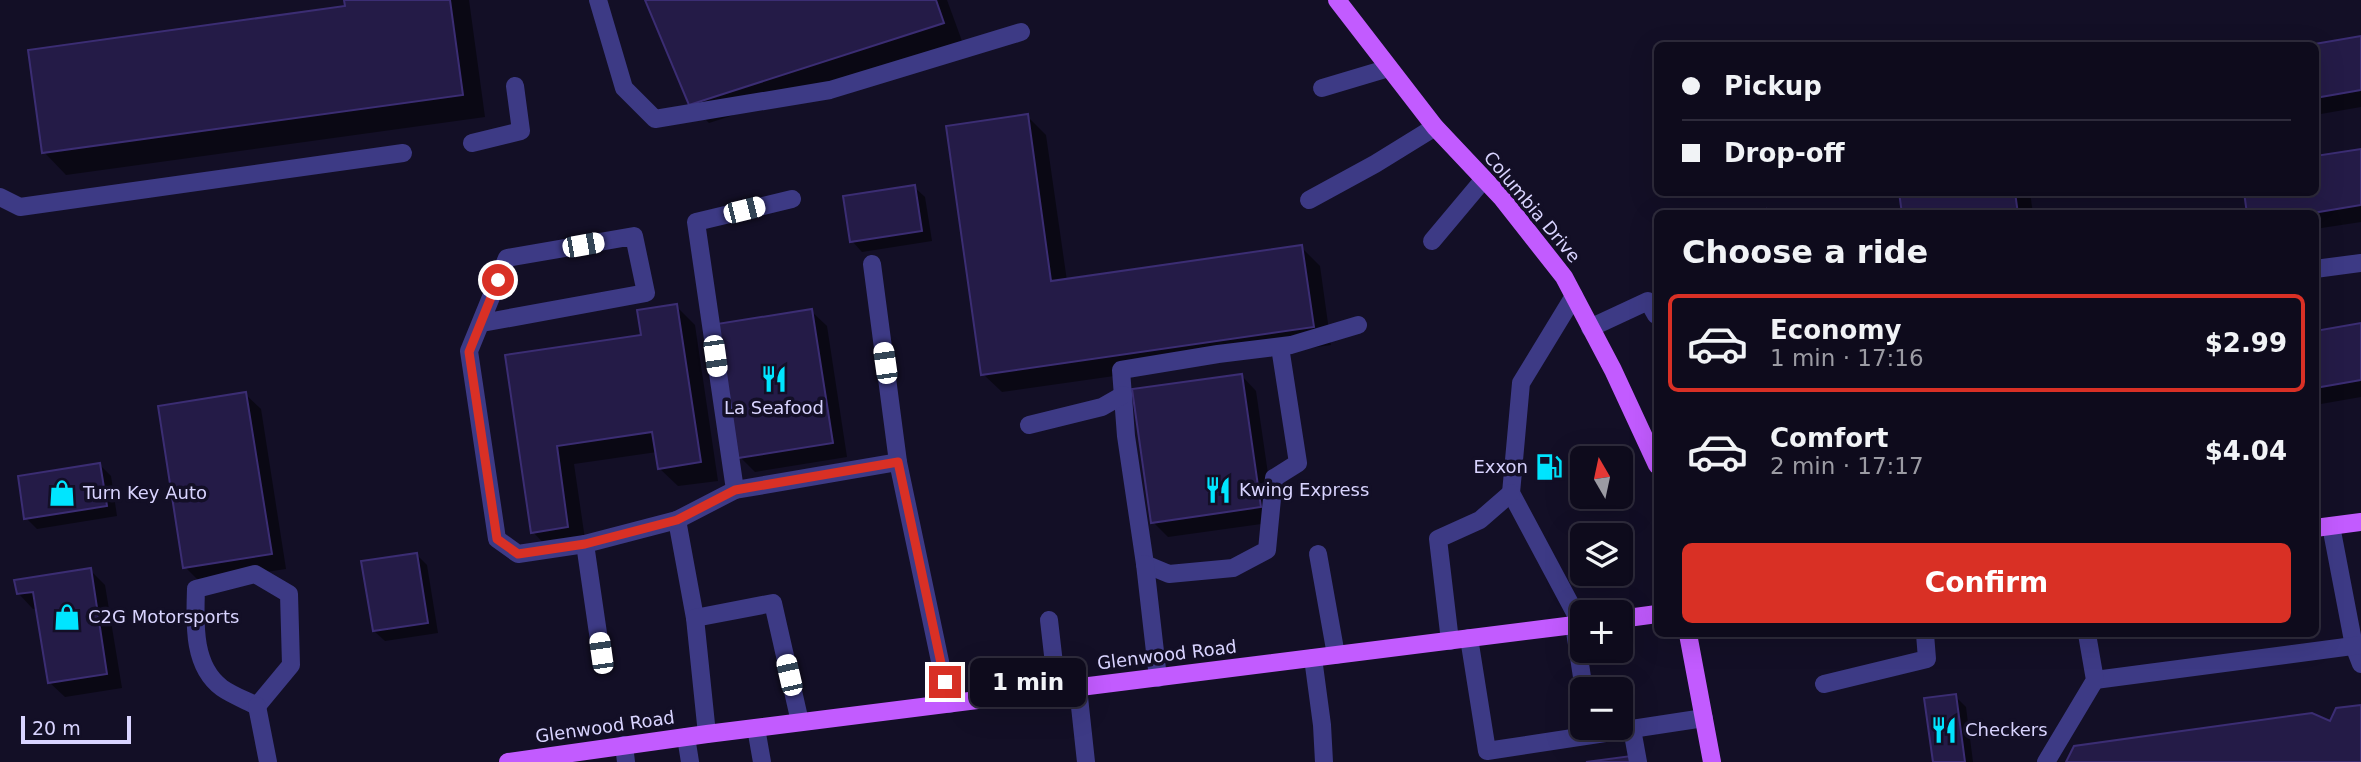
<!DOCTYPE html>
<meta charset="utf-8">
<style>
:root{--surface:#0e0b1c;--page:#1c1929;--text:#f1f3f6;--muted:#9b9ba3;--line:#2e2b3b;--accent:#d93025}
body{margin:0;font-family:"DejaVu Sans",sans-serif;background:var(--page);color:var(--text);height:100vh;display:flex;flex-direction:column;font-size:26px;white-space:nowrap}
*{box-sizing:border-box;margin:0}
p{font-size:23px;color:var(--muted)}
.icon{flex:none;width:38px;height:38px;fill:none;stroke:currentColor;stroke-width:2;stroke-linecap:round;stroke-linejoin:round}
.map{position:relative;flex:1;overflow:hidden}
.panel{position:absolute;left:1654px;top:210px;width:665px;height:427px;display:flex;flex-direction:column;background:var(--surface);border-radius:10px;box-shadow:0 7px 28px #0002,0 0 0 2px var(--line)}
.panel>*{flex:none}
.banner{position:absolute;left:1654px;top:42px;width:665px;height:154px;border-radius:10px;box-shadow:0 7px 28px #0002,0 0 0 2px var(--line);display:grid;align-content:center;height:154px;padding:0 28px;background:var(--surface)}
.needle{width:46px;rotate:351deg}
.tools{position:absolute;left:1570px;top:446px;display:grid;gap:14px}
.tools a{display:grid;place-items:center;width:63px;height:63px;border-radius:10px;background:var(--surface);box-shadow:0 7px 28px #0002,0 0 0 2px var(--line);font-size:35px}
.scale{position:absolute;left:21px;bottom:18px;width:110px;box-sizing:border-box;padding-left:7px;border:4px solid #d9d4ff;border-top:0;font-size:19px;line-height:24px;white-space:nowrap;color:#d9d4ff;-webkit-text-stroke:5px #130f26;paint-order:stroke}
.end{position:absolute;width:32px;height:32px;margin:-16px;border:9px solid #d93025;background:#fff;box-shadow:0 0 0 4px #fff}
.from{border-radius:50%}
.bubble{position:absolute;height:49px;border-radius:10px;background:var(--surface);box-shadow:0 7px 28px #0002,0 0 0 2px var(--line);font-size:23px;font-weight:700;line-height:49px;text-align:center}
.car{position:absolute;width:21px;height:42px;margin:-21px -10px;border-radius:9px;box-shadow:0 0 5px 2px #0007;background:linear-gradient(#fff 24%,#345 0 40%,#fff 0 76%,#345 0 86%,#fff 0)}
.banner b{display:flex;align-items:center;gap:24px;height:66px;font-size:26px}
.banner b+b{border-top:2px solid var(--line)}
.banner i{width:18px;height:18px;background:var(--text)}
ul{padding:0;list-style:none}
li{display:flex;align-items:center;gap:21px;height:98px;margin:0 14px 10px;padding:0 14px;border:4px solid transparent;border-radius:10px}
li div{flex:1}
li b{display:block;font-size:26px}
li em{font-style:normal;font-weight:700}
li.selected{border-color:var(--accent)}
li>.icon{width:63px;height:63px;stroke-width:1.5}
h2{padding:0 28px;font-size:32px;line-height:84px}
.action{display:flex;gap:14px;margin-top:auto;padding:14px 28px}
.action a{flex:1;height:80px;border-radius:10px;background:var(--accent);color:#fff;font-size:28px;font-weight:700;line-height:80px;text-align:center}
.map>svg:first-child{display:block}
</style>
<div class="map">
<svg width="2361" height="762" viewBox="0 0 2361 762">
<rect width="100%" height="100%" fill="#130f26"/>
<g fill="#0007">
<polygon points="346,0 469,0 485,117 66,175 44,152 347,7"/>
<polygon points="647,0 947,0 962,41 709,123 690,104"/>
<polygon points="2361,38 2361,107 2315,115 2315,46"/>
<polygon points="1027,116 1046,135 1067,281 1301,247 1320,266 1331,345 1002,392 983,374"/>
<polygon points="2361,151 2361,222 2315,229 2315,214 2249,214 2315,192"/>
<polygon points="914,187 925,197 932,241 862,252 852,241"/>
<polygon points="1901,192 2030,192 2033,214 1904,214"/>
<polygon points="676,306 695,325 718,481 678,486 659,468 657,452 574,464 586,546 551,551 533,532 507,357 643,336"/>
<polygon points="811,311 827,326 847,457 755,472 740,457"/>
<polygon points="2361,325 2361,397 2315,405 2315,332"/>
<polygon points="1241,375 1256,391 1275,522 1168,537 1153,522"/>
<polygon points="245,394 261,409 286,569 200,582 185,567"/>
<polygon points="100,465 111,476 117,516 37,529 26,518"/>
<polygon points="416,554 427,565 438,633 385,641 374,631"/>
<polygon points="90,570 105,585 122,688 65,697 49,682 38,608 33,609 18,593"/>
<polygon points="1955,696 1966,707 1973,762 1934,762"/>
</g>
<g fill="#241b47" stroke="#3b2d73" stroke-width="2">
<polygon points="344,0 450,0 463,95 42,153 28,50 345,6"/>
<polygon points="645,0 936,0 944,23 689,105"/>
<polygon points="2361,36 2361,90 2315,98 2315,46 2303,46"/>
<polygon points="1028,114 1051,281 1302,245 1314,327 981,375 946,126"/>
<polygon points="2361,149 2361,205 2307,214 2247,214 2244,192 2315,192 2315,156"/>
<polygon points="915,185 922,231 850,242 843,196"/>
<polygon points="1899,192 2015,192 2018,214 1902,214"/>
<polygon points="1766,209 1766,214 1740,214"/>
<polygon points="677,304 701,462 658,469 652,432 557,446 568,527 531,533 505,355 641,335 637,310"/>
<polygon points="812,309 833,443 738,458 717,324"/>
<polygon points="2361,323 2361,380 2315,388 2315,331"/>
<polygon points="1242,374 1261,507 1151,523 1132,389"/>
<polygon points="246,392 272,554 183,568 158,406"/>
<polygon points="100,463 107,506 24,519 18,476"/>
<polygon points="417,553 428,623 373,631 361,561"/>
<polygon points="91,568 107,674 48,683 33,592 17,594 14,580"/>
<polygon points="1956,694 1965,762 1933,762 1924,698"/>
<polygon points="2361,705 2361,762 2066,762 2074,746 2312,713 2330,721 2336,708"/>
<polygon points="1631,756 1632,762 1586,762"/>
</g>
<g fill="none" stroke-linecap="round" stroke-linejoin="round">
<g stroke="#3d3a85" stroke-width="18">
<polyline points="598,0 624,88 655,119 830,90 1021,32"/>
<polyline points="1322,88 1389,68"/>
<polyline points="472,143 521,131 515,86"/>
<polyline points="0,197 20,207 403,153"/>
<polyline points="1309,200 1375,164 1435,127"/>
<polyline points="1432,241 1484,179"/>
<polyline points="2315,269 2361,263"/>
<polyline points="1574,296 1521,383 1511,493 1581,624"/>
<polyline points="482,323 646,293 634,236 507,258 469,351 497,539 518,554 585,544 677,520 695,618"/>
<polyline points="1590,328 1648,301 1656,315"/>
<polyline points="1280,347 1298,463 1274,478 1267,550 1233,568 1169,574 1145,564 1126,436 1121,370 1218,354 1291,345 1358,325"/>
<polyline points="1029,425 1102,407 1123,395"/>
<polyline points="898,462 949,704"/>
<polyline points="735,490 898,462 872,264"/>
<polyline points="677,520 735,490 696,222 792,199"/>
<polyline points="2331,526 2354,646 2361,664"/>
<polyline points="585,544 601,654"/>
<polyline points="1318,554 1336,655"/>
<polyline points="1145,564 1158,678"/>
<path d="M255,574L289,594L291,665L257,706C245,700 232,695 222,688C192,666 195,622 196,589Z"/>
<polyline points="1049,620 1057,690"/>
<polyline points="1574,625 1584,690"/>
<polyline points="1469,638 1487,751 1704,718"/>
<polyline points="1450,641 1438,539 1480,520 1511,493"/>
<polyline points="1313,658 1322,725 1324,762"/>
<polyline points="2095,680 2361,645"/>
<polyline points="1824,684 1927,659 1925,634"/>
<polyline points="1078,688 1086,762"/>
<polyline points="257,706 268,762"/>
<polyline points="756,728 762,762"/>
<polyline points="1632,729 1638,762"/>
<polyline points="707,734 695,618 773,603 800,722"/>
<polyline points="686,737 690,762"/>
<polyline points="624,745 626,762"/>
<polyline points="2046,762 2095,680 2087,634"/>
</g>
<g stroke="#c25bff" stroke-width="18">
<polyline points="1337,0 1435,127 1501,197 1564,277 1613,370 1657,465"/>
<polyline points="2315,528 2361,522"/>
<polyline points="1620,619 1657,614"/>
<polyline points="1688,634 1712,762"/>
<polyline points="508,762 707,734 1582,624"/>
</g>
</g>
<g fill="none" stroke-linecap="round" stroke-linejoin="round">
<polyline stroke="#d93025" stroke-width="9" points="498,280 469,352 497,539 518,554 585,544 677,520 735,490 898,462 945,682"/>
</g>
<defs>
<symbol id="restaurant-bare" viewBox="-9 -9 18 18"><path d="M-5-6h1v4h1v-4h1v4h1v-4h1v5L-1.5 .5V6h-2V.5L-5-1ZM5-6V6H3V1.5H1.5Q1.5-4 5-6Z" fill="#00e5ff" stroke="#130f26" stroke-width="2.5" paint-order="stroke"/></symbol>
<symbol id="fuel-bare" viewBox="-9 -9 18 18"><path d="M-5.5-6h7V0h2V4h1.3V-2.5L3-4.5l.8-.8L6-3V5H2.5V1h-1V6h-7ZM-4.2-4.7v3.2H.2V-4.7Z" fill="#00e5ff" stroke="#130f26" stroke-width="2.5" paint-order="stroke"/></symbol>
<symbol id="shop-bare" viewBox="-9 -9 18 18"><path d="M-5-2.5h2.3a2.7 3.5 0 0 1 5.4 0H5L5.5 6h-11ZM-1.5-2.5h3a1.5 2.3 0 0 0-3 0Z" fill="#00e5ff" stroke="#130f26" stroke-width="2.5" paint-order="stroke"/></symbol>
</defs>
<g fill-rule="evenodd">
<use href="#restaurant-bare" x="755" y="360" width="38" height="38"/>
<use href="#fuel-bare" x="1530" y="448" width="38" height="38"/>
<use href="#restaurant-bare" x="1199" y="471" width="38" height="38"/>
<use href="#shop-bare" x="43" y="474" width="38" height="38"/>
<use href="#shop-bare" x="48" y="598" width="38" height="38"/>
<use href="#restaurant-bare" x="1925" y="711" width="38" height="38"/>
</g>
<g text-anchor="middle" stroke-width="7" stroke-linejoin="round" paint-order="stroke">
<g font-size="18" fill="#d9d4ff" stroke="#130f26">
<text transform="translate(1532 207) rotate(50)" y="6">Columbia Drive</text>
<text transform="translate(1167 655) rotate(-7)" y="6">Glenwood Road</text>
<text transform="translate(605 727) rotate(-8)" y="6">Glenwood Road</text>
</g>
<g font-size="18" fill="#d9d4ff" stroke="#130f26" text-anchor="start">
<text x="774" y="414" text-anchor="middle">La Seafood</text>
<text x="1528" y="473" text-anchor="end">Exxon</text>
<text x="1239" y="496">Kwing Express</text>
<text x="83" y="499">Turn Key Auto</text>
<text x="88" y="623">C2G Motorsports</text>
<text x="1965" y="736">Checkers</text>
</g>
</g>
</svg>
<div class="tools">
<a><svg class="needle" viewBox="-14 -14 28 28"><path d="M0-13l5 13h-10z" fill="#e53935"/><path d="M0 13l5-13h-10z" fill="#9b9ba3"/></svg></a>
<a><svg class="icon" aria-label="layers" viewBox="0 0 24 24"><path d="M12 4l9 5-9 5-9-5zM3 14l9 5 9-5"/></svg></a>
<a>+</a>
<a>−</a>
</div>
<div class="scale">20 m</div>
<i class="end from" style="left:498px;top:280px"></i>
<i class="end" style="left:945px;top:682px"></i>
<div class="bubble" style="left:970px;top:658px;width:116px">1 min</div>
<i class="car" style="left:744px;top:210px;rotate:76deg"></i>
<i class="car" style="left:583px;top:245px;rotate:80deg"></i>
<i class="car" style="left:715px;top:356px;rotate:172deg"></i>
<i class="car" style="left:885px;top:363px;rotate:352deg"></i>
<i class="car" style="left:601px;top:653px;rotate:352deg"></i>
<i class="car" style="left:789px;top:675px;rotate:347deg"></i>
<div class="banner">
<b><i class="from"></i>Pickup</b>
<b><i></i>Drop-off</b>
</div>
<section class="panel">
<h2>Choose a ride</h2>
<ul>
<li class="selected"><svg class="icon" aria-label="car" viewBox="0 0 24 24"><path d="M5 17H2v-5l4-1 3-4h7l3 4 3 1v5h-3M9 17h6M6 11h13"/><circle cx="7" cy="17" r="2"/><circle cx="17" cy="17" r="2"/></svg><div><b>Economy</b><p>1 min · 17:16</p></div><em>$2.99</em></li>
<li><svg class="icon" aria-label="car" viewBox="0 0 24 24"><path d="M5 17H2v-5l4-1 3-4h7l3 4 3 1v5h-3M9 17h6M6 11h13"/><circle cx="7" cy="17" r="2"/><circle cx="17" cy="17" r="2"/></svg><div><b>Comfort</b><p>2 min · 17:17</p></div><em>$4.04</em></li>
</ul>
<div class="action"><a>Confirm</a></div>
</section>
</div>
